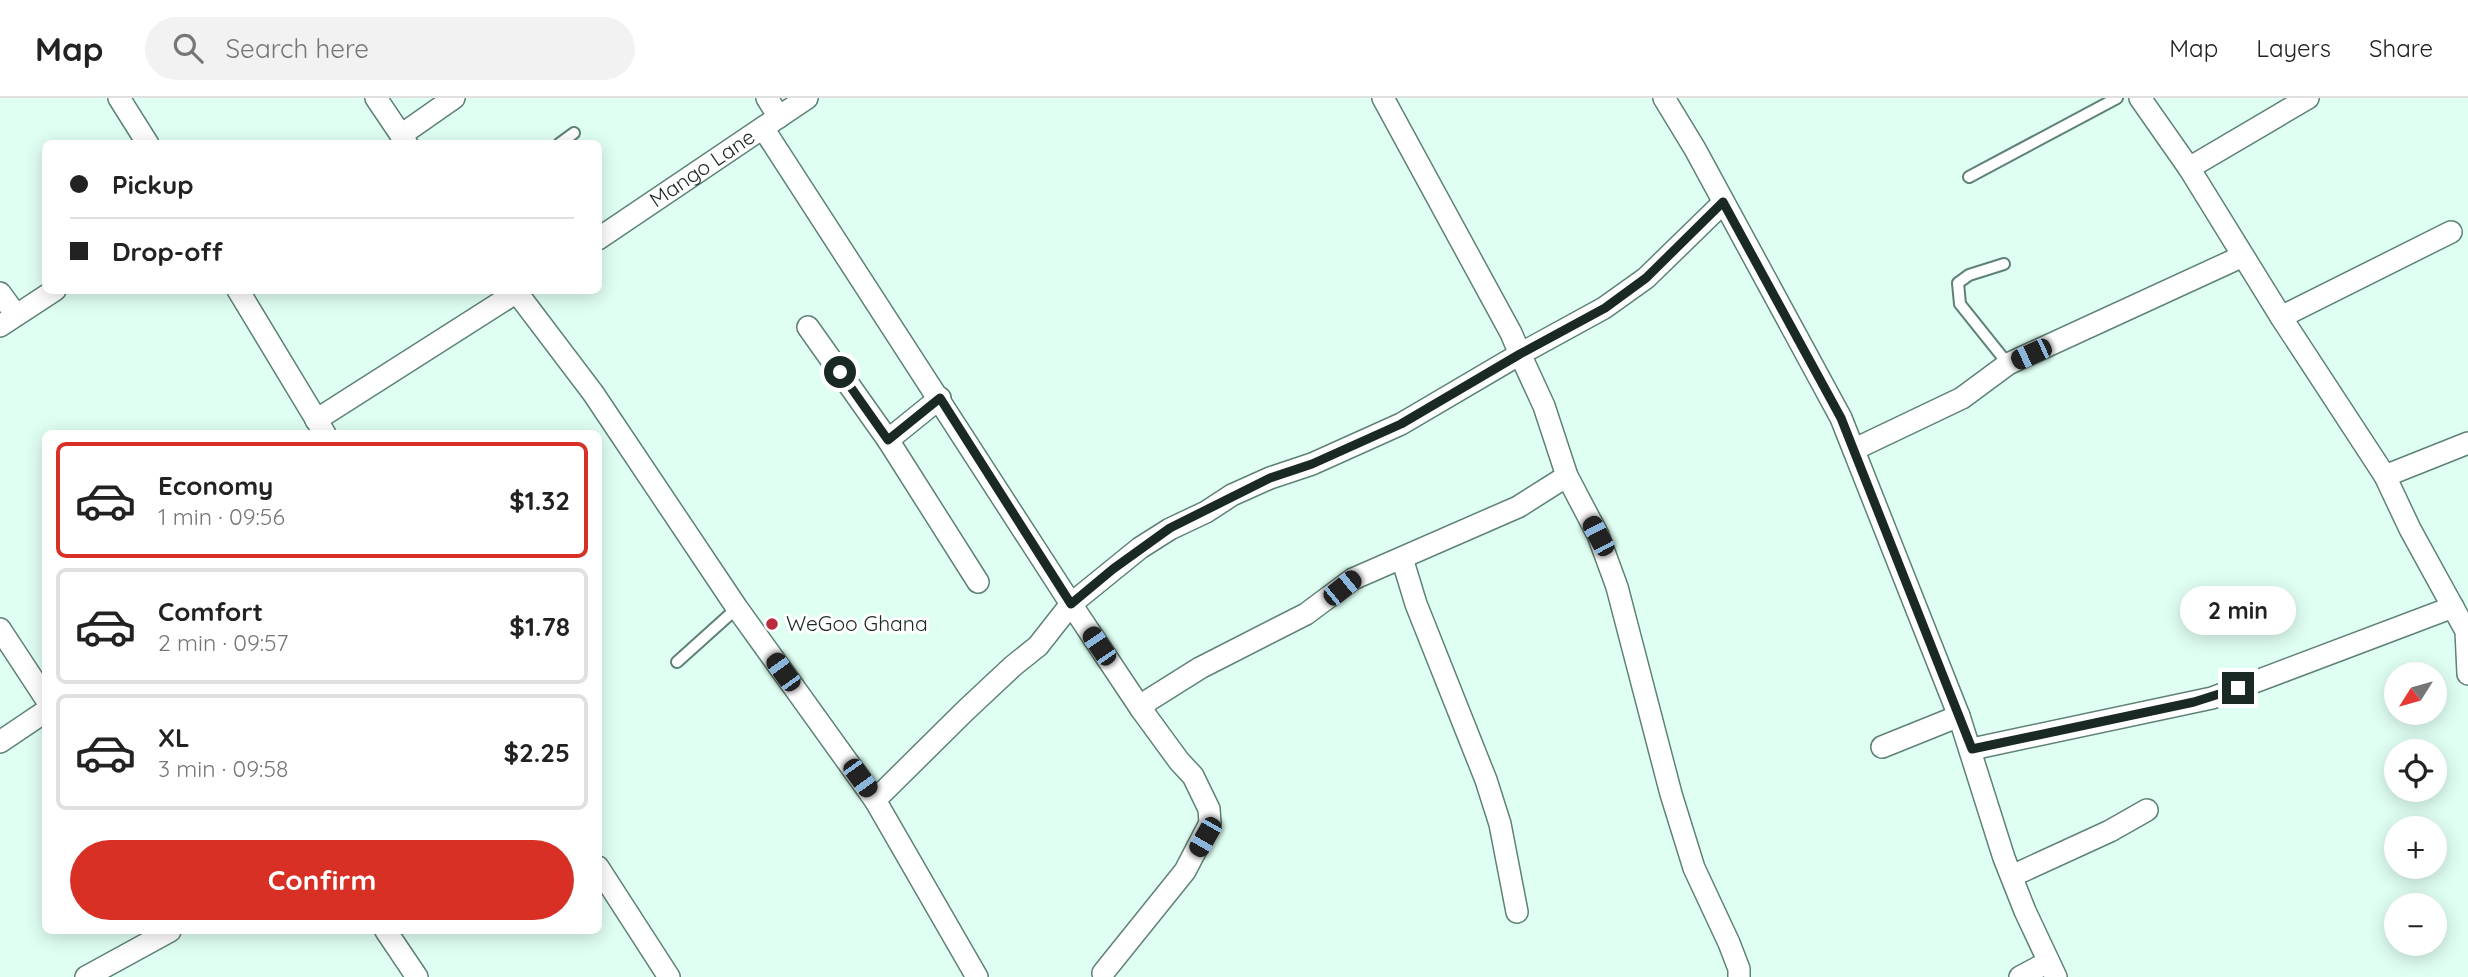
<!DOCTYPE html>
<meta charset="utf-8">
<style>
:root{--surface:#fff;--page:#f2f2f2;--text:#222;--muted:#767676;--line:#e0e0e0;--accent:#d93025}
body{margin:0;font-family:Quicksand,sans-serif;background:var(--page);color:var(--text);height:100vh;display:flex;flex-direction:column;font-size:26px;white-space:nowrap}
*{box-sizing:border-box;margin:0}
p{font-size:23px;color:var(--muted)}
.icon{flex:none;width:38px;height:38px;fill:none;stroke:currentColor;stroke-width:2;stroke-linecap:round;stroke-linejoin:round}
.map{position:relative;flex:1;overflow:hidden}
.sheet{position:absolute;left:42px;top:332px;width:560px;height:504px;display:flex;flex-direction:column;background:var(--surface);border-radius:10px;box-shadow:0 4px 18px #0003}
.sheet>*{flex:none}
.banner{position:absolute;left:42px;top:42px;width:560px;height:154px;border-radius:10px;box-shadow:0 4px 18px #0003;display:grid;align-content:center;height:154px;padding:0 28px;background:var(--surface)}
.needle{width:46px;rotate:233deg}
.controls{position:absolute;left:2384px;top:564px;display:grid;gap:14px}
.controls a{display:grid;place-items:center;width:63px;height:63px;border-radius:50%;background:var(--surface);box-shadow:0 4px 18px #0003;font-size:35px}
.end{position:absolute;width:32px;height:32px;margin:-16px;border:9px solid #1a2924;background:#fff;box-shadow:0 0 0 4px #fff}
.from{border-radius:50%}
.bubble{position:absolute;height:49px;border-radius:24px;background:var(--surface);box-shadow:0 4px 18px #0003;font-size:23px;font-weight:700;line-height:49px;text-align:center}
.car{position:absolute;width:21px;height:42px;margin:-21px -10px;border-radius:9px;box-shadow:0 0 5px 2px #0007;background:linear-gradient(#222 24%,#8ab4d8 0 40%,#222 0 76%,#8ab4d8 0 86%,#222 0)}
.banner b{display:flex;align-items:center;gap:24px;height:66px;font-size:26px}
.banner b+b{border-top:2px solid var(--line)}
.banner i{width:18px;height:18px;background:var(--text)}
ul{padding:12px 0 0;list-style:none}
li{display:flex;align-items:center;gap:21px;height:116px;margin:0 14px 10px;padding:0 14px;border:4px solid var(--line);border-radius:10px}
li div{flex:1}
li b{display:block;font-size:26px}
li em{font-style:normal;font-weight:700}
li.active{border-color:var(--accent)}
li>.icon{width:63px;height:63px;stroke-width:1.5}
.button{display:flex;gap:14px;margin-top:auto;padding:14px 28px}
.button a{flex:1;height:80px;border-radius:42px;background:var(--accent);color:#fff;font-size:28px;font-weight:700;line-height:80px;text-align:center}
header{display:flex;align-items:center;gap:42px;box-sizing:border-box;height:98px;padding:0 35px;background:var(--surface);border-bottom:2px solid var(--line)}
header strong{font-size:33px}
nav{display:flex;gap:38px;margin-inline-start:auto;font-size:24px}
.search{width:490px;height:63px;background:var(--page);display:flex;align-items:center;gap:18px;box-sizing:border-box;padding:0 24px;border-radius:38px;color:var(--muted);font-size:26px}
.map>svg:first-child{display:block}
</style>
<header>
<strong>Map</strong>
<div class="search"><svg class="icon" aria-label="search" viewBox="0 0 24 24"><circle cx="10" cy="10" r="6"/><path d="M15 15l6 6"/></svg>Search here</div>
<nav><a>Map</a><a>Layers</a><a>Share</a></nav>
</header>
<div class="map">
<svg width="2468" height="879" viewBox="0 0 2468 879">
<rect width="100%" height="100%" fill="#e0fff3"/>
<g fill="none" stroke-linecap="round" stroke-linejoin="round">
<defs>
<g id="service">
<polyline points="559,46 574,35"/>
<polyline points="1969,79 2117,0"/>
<polyline points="2004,166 1969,177 1958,185 1960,206 2008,266"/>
<polyline points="677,564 737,510"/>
</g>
<g id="minor">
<polyline points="119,0 148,46"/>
<polyline points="376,0 407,46"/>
<polyline points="767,0 779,19"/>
<polyline points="1664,0 1695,51 1841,320 1959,618 2004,760 2025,813 2056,879"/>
<polyline points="2140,0 2189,70 2281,219 2385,378 2410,431 2466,533 2468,576"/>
<polyline points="763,30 1071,506 1141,611"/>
<polyline points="401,37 454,0"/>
<polyline points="2189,70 2308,0"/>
<polyline points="1723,105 1646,180 1604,210 1520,256 1544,308 1567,378 1598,437 1617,489 1671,696 1694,770 1729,845 1739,871 1739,879"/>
<path id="s1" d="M598,141L807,0"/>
<polyline points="238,192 325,336"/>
<polyline points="515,192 593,295 737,510 875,702 977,879"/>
<polyline points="0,195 16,217"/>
<polyline points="2281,219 2451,134"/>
<polyline points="0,228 55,192"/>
<polyline points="808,229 888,342 978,484"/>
<polyline points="316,322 520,192"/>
<polyline points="888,342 940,300"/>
<polyline points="1855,351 1962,300 2008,266 2243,158"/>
<polyline points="2385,378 2468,345"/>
<polyline points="1402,460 1416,506 1486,682 1500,726 1517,814"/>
<polyline points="0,531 46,601"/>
<polyline points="0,644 46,613"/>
<polyline points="1882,649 1959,618"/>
<polyline points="1972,651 2212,600 2453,509"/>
<polyline points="875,702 966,612 1013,568 1038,548 1071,506 1140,450 1170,431 1206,414 1232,397 1270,380 1312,366 1401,326 1520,256 1511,235 1383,0"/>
<polyline points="598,769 669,879"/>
<polyline points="2012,778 2110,733 2147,712"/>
<polyline points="386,833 417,879"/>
<polyline points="1103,875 1185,773 1210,725 1209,711 1193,678 1179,663 1141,611 1149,602 1200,570 1306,516 1353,481 1518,409 1567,378"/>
<polyline points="86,879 170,833"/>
<polyline points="2020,879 2048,864"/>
</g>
</defs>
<use href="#service" stroke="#5e8275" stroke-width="14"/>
<use href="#minor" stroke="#5e8275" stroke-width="24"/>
<use href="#service" stroke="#fff" stroke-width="10"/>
<use href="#minor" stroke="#fff" stroke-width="21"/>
</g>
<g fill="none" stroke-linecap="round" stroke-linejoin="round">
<polyline stroke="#1a2924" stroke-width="9" points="840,274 888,342 940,300 1071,506 1113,471 1170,430 1270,380 1312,366 1401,326 1520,256 1605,210 1646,180 1723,104 1841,320 1972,651 2194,604 2238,590"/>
</g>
<circle fill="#bb2a3d" stroke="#fff" stroke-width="2.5" cx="772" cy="526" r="7"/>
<g text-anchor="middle" stroke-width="6" stroke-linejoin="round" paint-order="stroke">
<g font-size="21" fill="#1a2924" stroke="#fff">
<text dy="7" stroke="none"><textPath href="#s1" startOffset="126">Mango Lane</textPath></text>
</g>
<g font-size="21" fill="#1a2924" stroke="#fff" text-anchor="start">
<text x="786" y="533">WeGoo Ghana</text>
</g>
</g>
</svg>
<div class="controls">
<a><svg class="needle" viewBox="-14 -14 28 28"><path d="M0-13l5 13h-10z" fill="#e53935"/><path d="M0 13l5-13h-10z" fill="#767676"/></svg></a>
<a><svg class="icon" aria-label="locate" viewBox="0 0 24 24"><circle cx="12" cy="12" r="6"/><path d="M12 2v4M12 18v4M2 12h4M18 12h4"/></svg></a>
<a>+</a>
<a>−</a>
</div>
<i class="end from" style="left:840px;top:274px"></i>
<i class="end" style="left:2238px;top:590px"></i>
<div class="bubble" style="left:2180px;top:488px;width:116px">2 min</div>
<i class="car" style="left:2031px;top:256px;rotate:245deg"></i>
<i class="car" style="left:1598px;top:438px;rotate:332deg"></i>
<i class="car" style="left:1342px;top:490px;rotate:51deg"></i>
<i class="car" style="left:1099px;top:548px;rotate:326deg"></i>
<i class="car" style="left:783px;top:574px;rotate:324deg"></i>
<i class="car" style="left:860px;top:680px;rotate:144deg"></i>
<i class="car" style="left:1205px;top:739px;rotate:210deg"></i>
<div class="banner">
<b><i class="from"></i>Pickup</b>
<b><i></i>Drop-off</b>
</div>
<section class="sheet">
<ul>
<li class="active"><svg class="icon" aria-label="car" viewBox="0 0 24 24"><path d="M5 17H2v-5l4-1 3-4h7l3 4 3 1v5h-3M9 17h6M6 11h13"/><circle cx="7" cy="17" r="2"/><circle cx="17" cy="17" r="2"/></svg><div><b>Economy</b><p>1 min · 09:56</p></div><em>$1.32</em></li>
<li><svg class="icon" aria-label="car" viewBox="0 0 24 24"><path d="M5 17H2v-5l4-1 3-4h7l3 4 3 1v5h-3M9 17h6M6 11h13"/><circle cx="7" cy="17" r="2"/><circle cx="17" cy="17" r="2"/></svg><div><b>Comfort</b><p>2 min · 09:57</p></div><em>$1.78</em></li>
<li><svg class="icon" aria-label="car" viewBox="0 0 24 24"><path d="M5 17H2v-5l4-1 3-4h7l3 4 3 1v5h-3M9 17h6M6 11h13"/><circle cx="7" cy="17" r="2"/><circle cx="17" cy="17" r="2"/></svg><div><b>XL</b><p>3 min · 09:58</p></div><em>$2.25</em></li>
</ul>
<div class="button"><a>Confirm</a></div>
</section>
</div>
